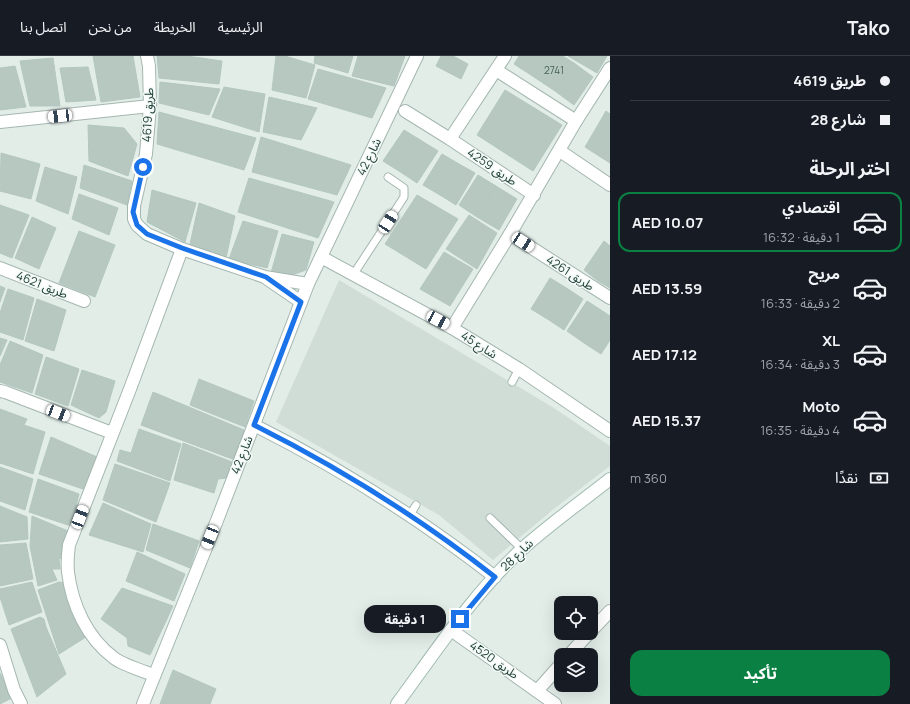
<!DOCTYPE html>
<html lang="ar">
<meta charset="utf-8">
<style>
:root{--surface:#171b24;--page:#20242c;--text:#f1f3f6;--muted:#9ea1a6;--line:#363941;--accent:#0b8043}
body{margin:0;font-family:Manrope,"Noto Sans Arabic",sans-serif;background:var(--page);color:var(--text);direction:rtl;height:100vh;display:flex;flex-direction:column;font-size:15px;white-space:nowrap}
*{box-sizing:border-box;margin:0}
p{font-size:13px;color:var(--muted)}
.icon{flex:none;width:22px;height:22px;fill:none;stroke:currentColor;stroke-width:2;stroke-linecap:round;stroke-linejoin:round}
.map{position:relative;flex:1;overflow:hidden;direction:ltr}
.panel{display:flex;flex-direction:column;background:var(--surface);width:300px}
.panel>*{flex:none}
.banner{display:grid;align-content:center;height:88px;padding:0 20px;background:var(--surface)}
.tools{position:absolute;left:554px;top:540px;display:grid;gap:8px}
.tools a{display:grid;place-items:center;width:44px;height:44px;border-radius:8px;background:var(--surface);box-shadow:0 4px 16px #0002;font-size:20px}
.end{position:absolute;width:18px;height:18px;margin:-9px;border:5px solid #1a73e8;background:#fff;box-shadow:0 0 0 2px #fff}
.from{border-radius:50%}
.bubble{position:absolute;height:28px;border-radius:12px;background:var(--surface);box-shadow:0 4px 16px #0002;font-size:13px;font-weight:700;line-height:28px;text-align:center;direction:rtl}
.car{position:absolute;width:12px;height:24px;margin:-12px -6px;border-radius:5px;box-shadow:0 0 3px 1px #0007;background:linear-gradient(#fff 24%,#345 0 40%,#fff 0 76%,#345 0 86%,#fff 0)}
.banner b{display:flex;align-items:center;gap:14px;height:38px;font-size:15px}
.banner b+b{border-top:1px solid var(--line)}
.banner i{width:10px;height:10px;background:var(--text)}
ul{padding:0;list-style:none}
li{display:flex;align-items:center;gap:12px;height:60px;margin:0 8px 6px;padding:0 12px;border:2px solid transparent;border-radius:12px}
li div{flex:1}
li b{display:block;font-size:15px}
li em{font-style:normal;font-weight:700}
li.current{border-color:var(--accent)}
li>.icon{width:36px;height:36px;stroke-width:1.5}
h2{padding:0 20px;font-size:18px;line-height:48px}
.pay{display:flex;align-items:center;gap:10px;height:44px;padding:0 20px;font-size:15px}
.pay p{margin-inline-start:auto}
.cta{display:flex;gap:8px;margin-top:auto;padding:8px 20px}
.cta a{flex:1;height:46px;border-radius:12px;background:var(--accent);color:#fff;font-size:16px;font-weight:700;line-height:46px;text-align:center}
header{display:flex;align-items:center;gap:24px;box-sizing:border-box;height:56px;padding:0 20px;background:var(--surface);border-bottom:1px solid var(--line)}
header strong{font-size:19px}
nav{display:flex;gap:22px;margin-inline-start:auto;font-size:14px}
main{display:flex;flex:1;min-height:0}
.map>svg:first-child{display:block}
</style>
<header>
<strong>Tako</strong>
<nav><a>الرئيسية</a><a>الخريطة</a><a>من نحن</a><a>اتصل بنا</a></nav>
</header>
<main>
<section class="panel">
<div class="banner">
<b><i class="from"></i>طريق 4619</b>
<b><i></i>شارع 28</b>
</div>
<h2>اختر الرحلة</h2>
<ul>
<li class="current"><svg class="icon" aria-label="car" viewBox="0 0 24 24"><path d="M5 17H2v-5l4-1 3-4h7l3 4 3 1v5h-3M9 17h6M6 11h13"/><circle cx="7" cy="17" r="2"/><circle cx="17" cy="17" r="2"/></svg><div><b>اقتصادي</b><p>1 دقيقة · 16:32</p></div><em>AED 10.07</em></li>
<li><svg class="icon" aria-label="car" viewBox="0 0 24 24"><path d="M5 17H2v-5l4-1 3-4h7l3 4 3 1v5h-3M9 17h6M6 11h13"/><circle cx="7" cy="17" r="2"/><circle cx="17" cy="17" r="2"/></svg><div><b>مريح</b><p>2 دقيقة · 16:33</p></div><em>AED 13.59</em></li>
<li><svg class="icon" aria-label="car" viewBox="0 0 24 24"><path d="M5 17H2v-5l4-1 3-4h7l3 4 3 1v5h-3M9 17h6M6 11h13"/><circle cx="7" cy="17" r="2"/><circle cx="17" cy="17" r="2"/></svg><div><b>XL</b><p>3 دقيقة · 16:34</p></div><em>AED 17.12</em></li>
<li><svg class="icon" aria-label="car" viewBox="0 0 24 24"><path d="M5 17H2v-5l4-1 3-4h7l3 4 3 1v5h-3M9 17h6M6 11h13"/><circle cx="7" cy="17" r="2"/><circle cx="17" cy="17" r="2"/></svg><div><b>Moto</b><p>4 دقيقة · 16:35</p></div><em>AED 15.37</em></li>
</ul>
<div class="pay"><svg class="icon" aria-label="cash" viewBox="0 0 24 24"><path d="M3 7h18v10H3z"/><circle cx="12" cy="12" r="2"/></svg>نقدًا<p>360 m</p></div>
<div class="cta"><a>تأكيد</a></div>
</section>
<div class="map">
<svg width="610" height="648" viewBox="0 0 610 648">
<rect width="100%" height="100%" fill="#e2ede8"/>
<polygon fill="#d0ddd7" points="339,224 554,352 610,390 610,410 555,452 493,504 439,459 276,366"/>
<g fill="#b7c8c1" stroke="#b3c7c0">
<polygon points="93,0 133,0 140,41 101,46"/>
<polygon points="157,0 187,0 222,5 219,28 159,22"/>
<polygon points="276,0 285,0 315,9 306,42 272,34"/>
<polygon points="315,0 353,0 348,17 314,7"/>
<polygon points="358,0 405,0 394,30 352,20"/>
<polygon points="441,0 453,0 468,8 461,23 436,10"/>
<polygon points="519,0 548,0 534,21 514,8"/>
<polygon points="548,0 563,0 574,7 555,35 534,21"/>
<polygon points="568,0 607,0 597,17"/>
<polygon points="53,2 60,50 30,50 20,5"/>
<polygon points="574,7 593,21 574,49 555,35"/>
<polygon points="15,10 26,51 0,54 0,12"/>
<polygon points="88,11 96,44 66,46 60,12"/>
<polygon points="318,13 386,32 372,62 308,43"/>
<polygon points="160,26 220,33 209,59 159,47"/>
<polygon points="224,31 265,38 259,76 212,61"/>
<polygon points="505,34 562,69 533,115 477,79"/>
<polygon points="269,41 317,52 301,84 263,76"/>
<polygon points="606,55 610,58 610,83 595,74"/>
<polygon points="159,56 256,82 244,114 157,88"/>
<polygon points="88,69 124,72 137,88 128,120 89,105"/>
<polygon points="404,74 422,85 402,117 383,105"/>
<polygon points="595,74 610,83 610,107 585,91"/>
<polygon points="261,81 351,109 337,139 252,116"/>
<polygon points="422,85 438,95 417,127 402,117"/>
<polygon points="1,97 40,108 31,143 0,135"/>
<polygon points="442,98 459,108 440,139 423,129"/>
<polygon points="459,108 475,117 456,149 440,139"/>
<polygon points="84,109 132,125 127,149 80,132"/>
<polygon points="45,111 77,121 68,158 36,145"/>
<polygon points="478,119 496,130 477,161 459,149"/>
<polygon points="249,122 334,146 318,182 238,156"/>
<polygon points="496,130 517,143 499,174 477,161"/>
<polygon points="152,134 196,147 185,186 147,166"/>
<polygon points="79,138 118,152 109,179 72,163"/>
<polygon points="417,139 458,163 426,213 385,188"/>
<polygon points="199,147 235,160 226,202 190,188"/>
<polygon points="0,149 29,159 12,202 0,197"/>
<polygon points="469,159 497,177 477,213 446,193"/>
<polygon points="32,161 56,172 39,213 15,202"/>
<polygon points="243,165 278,175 267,212 229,203"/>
<polygon points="79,175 115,189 95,241 59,227"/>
<polygon points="282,178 314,186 306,214 292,219 271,217"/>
<polygon points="604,185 610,190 610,207 598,225 584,214"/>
<polygon points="444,196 473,213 450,250 420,233"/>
<polygon points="610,207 610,232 598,225"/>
<polygon points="550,222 568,233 549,264 531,253"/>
<polygon points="0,230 5,232 0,246"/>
<polygon points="8,233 34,242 23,284 0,276 0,257"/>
<polygon points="568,233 583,243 564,274 549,264"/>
<polygon points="37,243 66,254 54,295 25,285"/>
<polygon points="587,245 604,256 584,287 567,275"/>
<polygon points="604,256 610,260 610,284 601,298 584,287"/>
<polygon points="0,282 7,284 0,300"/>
<polygon points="10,285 43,299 32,337 0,326 0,309"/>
<polygon points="46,301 79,313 68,350 35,338"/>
<polygon points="82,314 115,325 106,356 99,362 71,349"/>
<polygon points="199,323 254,345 245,371 190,349"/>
<polygon points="153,336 244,374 235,404 141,369"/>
<polygon points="0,353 27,363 24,369 45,376 33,418 0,407"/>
<polygon points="139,373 181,388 170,425 117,405 120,394 131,397"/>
<polygon points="51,381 97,401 83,433 39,418"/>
<polygon points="183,387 232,406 226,422 218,423 214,437 174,424"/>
<polygon points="115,408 170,427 156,466 103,444"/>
<polygon points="0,411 33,423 25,454 0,445"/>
<polygon points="38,423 79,438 71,470 29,456"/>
<polygon points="103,447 151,468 143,496 89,479"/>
<polygon points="0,450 27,461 28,483 0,486"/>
<polygon points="32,460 68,475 64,501 59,503 60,513 52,513 57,524 38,530 30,490"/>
<polygon points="153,468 199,485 190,512 146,494"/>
<polygon points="26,487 33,523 0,530 0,489"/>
<polygon points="137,496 185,518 174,545 126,525"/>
<polygon points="32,526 42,556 9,569 0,541 0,533"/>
<polygon points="59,526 66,527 86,581 59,598 38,534"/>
<polygon points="122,532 173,550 150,599 128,590 127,582 101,563"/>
<polygon points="40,561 44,563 46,571 66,618 37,641 11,573"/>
<polygon points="173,614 216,633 210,648 160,648"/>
<polygon points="0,617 12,642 0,648"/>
</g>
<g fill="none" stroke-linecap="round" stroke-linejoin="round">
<defs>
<g id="lane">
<polyline points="353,219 404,141 404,132 388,121"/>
<polyline points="512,326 519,313"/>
<polyline points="410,459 416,449"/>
<polyline points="490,462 522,493"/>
</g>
<g id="street">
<polyline points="147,0 149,10 150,50 146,98 134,150 134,163 137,169 147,178 182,193 265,221 308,228"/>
<polyline points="496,14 576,65"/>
<polyline points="405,55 450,83 534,139"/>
<polyline points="0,66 150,50"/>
<polyline points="450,83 505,0"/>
<polyline points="560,95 610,129"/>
<polyline points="510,178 610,242"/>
<polyline points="321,201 452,272 519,313 610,375"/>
<polyline points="0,212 84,245"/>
<polyline points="266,222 301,246"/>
<polyline points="452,272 510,178 576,65 610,12"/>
<polyline points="0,335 5,336 112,377"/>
<path d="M254,369C340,412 419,462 495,521"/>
<polyline points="451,574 555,648"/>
<polyline points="591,575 610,555"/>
<polyline points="0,589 14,634 21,648"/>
<polyline points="569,599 589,577"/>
<path d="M154,619C143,615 123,609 114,602C87,582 72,549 68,516C67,507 68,497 69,489L130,333L182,193"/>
<polyline points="537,635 561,608"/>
<polyline points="143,648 216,467 308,228 417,0"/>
</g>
<path id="secondary" d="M397,648C436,595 473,538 522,493C550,468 581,446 610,423"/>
</defs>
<use href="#lane" stroke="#a4b6b0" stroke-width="9"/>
<use href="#street" stroke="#a4b6b0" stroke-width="14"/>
<use href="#secondary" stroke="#9fbab1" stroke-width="14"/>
<use href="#lane" stroke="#fff" stroke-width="7"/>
<use href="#street" stroke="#fff" stroke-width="12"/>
<use href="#secondary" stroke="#fff" stroke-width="12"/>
</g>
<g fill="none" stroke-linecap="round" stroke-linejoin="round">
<path stroke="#1a73e8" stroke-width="5" d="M143,111L133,156L137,169L147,178L182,192L266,221L301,246L254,369C340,412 420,462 495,521L460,563"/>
</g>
<g text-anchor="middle" stroke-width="3" stroke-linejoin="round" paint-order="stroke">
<g font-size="10" fill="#46625a">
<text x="554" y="18">2741</text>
</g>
<g font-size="12" fill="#204038" stroke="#f3f9f6">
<text transform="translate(148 59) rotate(-87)" y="4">طريق 4619</text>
<text transform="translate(369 101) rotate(-64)" y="4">شارع 42</text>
<text transform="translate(492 111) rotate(34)" y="4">طريق 4259</text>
<text transform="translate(570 217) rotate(33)" y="4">طريق 4261</text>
<text transform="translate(42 229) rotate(22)" y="4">طريق 4621</text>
<text transform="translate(479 289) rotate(32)" y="4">شارع 45</text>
<text transform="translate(242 399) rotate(-69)" y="4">شارع 42</text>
<text transform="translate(517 499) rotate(-44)" y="4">شارع 28</text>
<text transform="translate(494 604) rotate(35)" y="4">طريق 4520</text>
</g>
</g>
</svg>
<div class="tools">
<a><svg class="icon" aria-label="locate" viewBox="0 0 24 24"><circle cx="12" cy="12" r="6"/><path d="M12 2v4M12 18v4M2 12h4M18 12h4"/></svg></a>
<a><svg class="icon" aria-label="layers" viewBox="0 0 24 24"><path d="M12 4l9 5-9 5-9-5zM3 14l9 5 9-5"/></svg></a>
</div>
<i class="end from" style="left:143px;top:111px"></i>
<i class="end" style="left:460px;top:563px"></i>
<div class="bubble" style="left:364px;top:549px;width:82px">1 دقيقة</div>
<i class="car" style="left:60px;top:60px;rotate:264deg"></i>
<i class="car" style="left:388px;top:166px;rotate:33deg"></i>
<i class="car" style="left:523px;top:186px;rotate:123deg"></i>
<i class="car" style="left:438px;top:264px;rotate:118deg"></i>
<i class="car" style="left:58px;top:357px;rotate:111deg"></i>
<i class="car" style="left:80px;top:461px;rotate:21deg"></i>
<i class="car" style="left:210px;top:481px;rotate:202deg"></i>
</div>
</main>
